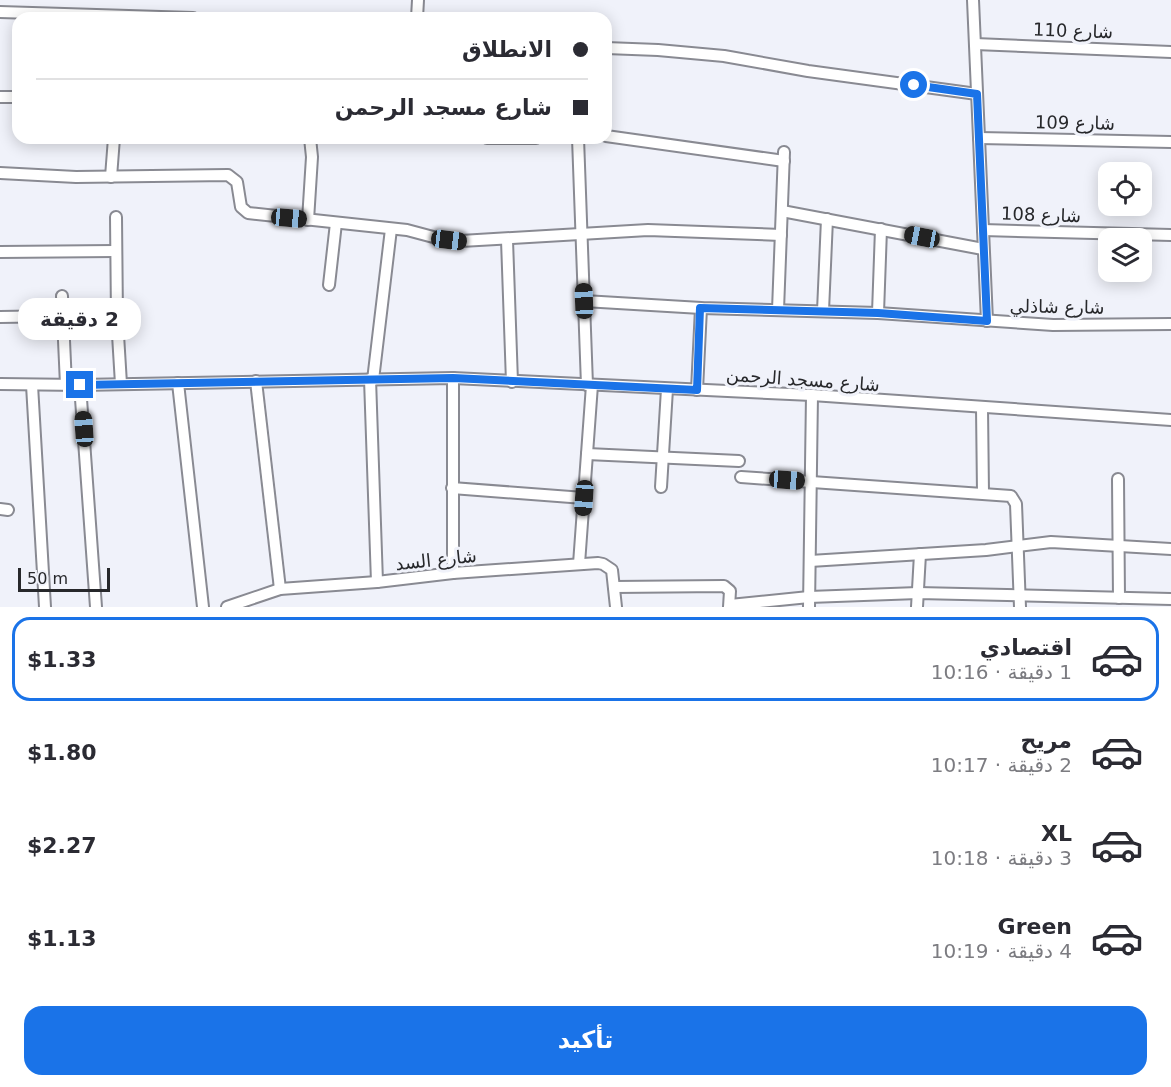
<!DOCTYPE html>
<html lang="ar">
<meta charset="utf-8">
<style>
:root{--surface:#fff;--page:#f2f2f3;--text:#2b2b33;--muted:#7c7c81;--line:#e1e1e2;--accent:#1a73e8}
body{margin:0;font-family:"DejaVu Sans","Noto Naskh Arabic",sans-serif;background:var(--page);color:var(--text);direction:rtl;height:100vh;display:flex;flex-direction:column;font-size:22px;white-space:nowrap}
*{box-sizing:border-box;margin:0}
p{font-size:20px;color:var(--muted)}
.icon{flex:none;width:33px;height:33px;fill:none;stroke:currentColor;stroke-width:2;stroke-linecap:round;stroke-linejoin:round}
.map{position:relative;height:607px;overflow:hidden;direction:ltr}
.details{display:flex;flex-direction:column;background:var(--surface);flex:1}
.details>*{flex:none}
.hud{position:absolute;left:12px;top:12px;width:600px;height:132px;border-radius:18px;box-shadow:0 3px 15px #0003;direction:rtl;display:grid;align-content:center;height:132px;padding:0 24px;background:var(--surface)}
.buttons{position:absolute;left:1098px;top:162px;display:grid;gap:12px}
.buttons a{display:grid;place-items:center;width:54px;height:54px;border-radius:12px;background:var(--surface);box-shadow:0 3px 15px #0003;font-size:30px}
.scale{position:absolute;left:18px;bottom:15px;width:92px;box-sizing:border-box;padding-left:6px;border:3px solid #27282b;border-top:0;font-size:16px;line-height:21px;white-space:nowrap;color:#27282b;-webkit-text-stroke:4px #f0f2fa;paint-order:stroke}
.end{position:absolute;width:27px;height:27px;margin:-14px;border:8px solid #1a73e8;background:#fff;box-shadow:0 0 0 3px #fff}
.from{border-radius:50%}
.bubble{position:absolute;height:42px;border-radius:18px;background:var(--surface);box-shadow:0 3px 15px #0003;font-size:20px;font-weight:700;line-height:42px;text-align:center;direction:rtl}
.car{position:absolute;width:18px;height:36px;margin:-18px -9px;border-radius:8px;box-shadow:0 0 4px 2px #0007;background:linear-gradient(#222 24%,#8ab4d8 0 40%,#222 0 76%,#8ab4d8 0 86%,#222 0)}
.hud b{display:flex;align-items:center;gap:21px;height:57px;font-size:22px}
.hud b+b{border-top:2px solid var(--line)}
.hud i{width:15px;height:15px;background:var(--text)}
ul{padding:10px 0 0;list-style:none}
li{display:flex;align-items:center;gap:18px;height:84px;margin:0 12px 9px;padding:0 12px;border:3px solid transparent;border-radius:18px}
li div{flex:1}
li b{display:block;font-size:22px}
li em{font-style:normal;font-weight:700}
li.selected{border-color:var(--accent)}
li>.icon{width:54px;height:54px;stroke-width:1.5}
.action{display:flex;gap:12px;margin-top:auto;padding:12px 24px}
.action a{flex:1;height:69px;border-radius:18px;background:var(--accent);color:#fff;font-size:24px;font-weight:700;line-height:69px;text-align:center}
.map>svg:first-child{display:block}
</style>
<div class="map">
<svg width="1171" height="607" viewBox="0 0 1171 607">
<rect width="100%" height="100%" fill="#f0f2fa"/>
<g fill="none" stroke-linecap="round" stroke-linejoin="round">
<defs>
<g id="street">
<polyline points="973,0 987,321"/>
<polyline points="0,12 193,18"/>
<polyline points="417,18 418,0"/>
<polyline points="975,44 1171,52"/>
<polyline points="606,48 658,50 724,56 808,71 977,94"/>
<polyline points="0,97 18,97"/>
<polyline points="606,136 784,161"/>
<polyline points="487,138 536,138"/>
<polyline points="578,138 587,385"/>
<polyline points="979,138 1171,142"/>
<polyline points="0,173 76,177 228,175 237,182 241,207 248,213 407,230 437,238 461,241 648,230 781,235"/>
<polyline points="111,177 114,138"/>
<polyline points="782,211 983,249"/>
<polyline points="116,217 117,318 121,384"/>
<polyline points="308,220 312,157 310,138"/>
<polyline points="983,230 1171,235"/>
<polyline points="507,240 512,382"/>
<polyline points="0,252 115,251"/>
<polyline points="329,285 336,223"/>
<polyline points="62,296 66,385"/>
<polyline points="584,301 701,308 878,313 1053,325 1171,324"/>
<polyline points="778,310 784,152"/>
<polyline points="823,311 827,219"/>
<polyline points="878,313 881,229"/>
<polyline points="0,317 63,316"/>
<polyline points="453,378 453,573"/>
<polyline points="370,379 377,582"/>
<polyline points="373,380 391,229"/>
<polyline points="256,381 280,589"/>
<polyline points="178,383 203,607"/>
<polyline points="0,384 80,385 453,378 812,395 1171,420"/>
<polyline points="32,385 45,607"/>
<polyline points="80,385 96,607"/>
<polyline points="697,390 701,308"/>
<polyline points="982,408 983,493"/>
<polyline points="587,454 739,461"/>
<polyline points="741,477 1011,496 1016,504 1020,607"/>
<polyline points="1118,479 1119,598"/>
<polyline points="661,487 667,389"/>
<polyline points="452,488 584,498"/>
<polyline points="0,509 8,510"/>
<polyline points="810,561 986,550 1051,542 1171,549"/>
<polyline points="579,564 592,385"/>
<polyline points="614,587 724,586 730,591 729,607"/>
<polyline points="730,605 809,597 918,593 1171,599"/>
<polyline points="227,607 280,589 377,582 453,573 598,563 603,564 612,570 616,607"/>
<polyline points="809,607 812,395"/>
<polyline points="917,607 920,554"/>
</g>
</defs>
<use href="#street" stroke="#898a92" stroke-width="14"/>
<use href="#street" stroke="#fff" stroke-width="10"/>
</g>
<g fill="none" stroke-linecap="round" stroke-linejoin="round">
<polyline stroke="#1a73e8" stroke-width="8" points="80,385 453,378 697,390 700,308 878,313 987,321 977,94 914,85"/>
</g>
<g text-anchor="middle" stroke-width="6" stroke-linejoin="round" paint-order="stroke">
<g font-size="18" fill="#27282b" stroke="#f0f2fa">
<text transform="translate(1073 31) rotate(2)" y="6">شارع 110</text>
<text transform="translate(1075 123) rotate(1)" y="6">شارع 109</text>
<text transform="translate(1041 215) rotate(2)" y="6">شارع 108</text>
<text transform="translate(1057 307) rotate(1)" y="6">شارع شاذلي</text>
<text transform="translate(803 380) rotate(4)" y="6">شارع مسجد الرحمن</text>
<text transform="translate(436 560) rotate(-6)" y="6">شارع السد</text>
</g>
</g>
</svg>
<div class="buttons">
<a><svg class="icon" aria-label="locate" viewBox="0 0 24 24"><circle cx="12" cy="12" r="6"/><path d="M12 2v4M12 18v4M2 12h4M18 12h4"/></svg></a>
<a><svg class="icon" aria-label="layers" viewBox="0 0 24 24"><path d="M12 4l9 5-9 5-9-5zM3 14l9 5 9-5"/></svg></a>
</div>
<div class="scale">50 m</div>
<i class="end from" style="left:914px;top:85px"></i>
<i class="end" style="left:80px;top:385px"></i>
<div class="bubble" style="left:18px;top:298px;width:123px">2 دقيقة</div>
<i class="car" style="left:289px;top:218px;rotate:95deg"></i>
<i class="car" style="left:922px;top:237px;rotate:281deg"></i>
<i class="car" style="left:449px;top:240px;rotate:97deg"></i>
<i class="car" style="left:584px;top:301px;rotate:358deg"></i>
<i class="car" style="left:84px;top:429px;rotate:356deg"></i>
<i class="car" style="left:787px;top:480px;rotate:94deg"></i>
<i class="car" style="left:584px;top:498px;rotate:184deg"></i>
<div class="hud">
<b><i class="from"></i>الانطلاق</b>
<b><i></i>شارع مسجد الرحمن</b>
</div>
</div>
<section class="details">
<ul>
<li class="selected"><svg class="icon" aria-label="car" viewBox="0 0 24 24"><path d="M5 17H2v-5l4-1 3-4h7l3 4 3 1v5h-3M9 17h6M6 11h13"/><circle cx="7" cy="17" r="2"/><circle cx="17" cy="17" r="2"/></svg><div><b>اقتصادي</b><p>1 دقيقة · 10:16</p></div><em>$1.33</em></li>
<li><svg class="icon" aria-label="car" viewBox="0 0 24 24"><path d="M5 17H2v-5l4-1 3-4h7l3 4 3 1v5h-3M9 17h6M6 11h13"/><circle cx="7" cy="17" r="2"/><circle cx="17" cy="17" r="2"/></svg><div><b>مريح</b><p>2 دقيقة · 10:17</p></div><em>$1.80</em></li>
<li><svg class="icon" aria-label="car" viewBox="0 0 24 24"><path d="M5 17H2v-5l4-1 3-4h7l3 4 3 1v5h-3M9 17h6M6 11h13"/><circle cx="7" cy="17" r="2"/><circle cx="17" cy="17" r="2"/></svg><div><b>XL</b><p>3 دقيقة · 10:18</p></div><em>$2.27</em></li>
<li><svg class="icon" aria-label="car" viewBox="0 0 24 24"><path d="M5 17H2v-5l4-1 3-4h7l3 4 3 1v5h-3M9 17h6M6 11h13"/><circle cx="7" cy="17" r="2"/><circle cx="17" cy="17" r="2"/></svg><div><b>Green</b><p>4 دقيقة · 10:19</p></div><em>$1.13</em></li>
</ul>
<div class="action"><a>تأكيد</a></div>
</section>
